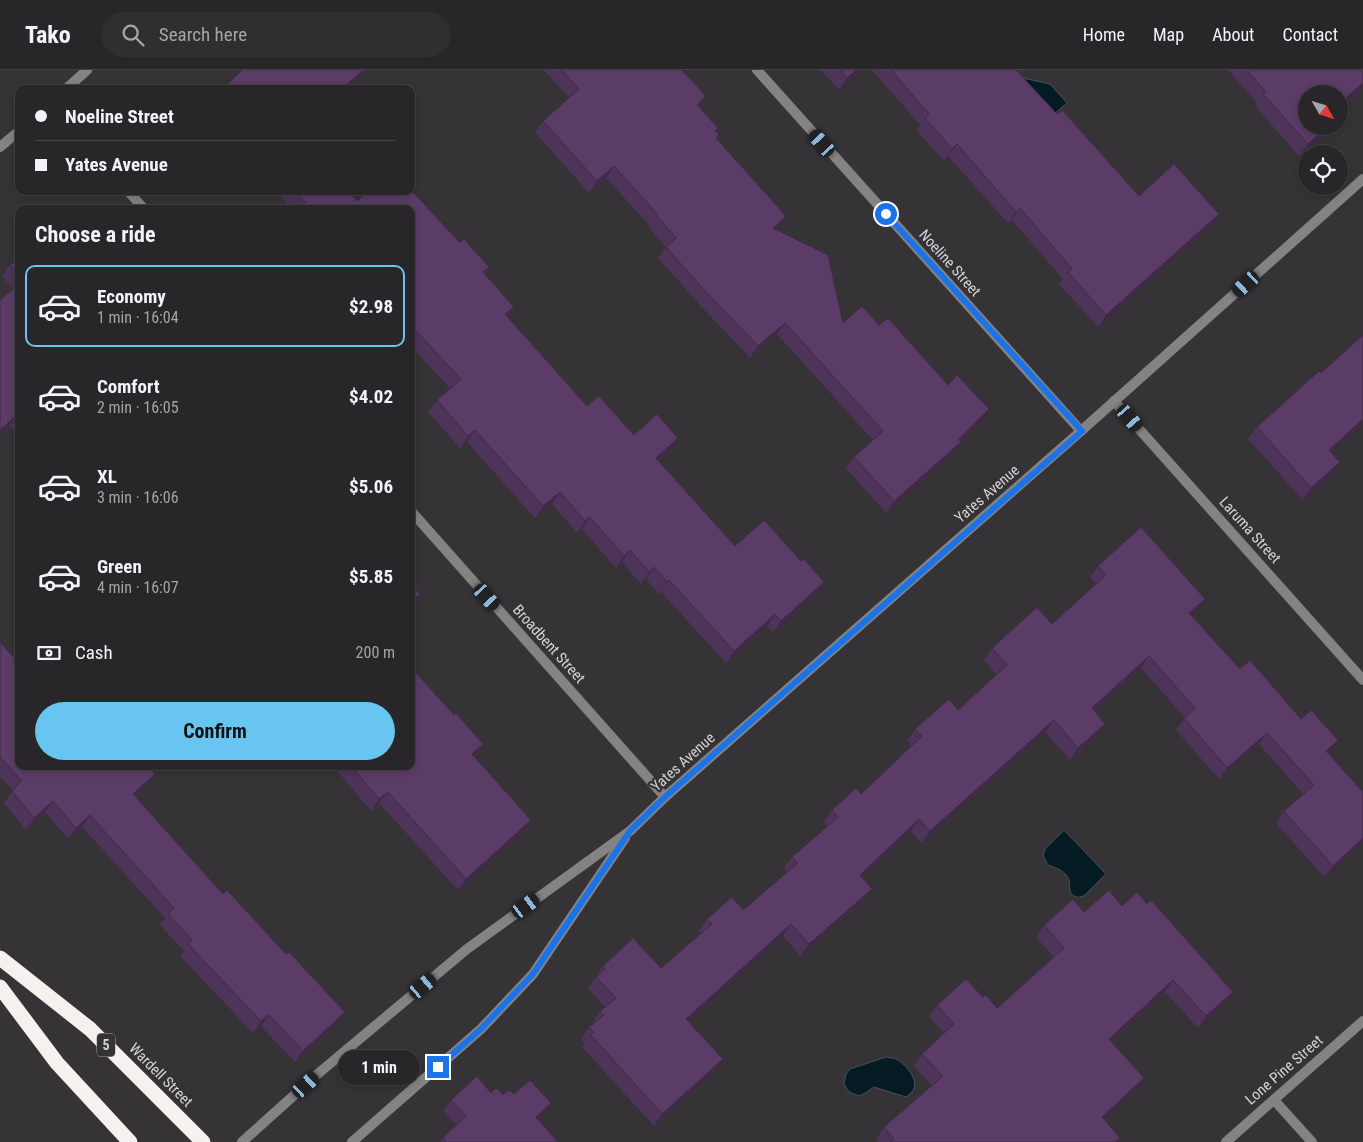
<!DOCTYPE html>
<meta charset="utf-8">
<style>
:root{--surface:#282628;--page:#302e30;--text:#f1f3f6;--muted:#a5a5a8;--line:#444345;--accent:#68c4f0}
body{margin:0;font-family:"Roboto Condensed",sans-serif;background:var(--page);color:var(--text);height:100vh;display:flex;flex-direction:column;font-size:19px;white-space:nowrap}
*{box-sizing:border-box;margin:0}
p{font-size:16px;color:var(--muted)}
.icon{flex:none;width:28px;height:28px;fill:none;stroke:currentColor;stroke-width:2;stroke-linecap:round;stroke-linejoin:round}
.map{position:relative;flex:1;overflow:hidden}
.details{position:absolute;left:15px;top:135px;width:400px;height:565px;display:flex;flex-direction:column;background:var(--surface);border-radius:10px;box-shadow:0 2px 8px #0003,0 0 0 1px var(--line)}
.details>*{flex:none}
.banner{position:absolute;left:15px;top:15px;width:400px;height:110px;border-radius:10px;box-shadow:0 2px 8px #0003,0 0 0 1px var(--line);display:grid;align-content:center;height:110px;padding:0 20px;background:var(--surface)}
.needle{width:32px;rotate:129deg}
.controls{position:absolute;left:1298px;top:15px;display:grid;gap:10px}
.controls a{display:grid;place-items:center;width:50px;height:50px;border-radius:50%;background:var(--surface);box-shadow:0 2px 8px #0003,0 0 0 1px var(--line);font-size:25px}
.end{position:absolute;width:22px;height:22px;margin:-11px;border:6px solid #1a73e8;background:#fff;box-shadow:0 0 0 2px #fff}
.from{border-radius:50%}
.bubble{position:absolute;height:35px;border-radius:18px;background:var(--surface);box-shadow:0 2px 8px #0003,0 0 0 1px var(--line);font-size:16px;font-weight:700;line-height:35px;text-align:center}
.car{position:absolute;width:15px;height:30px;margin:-15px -8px;border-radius:6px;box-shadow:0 0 4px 1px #0007;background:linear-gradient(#222 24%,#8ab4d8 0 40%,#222 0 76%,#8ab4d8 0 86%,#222 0)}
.banner b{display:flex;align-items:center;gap:18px;height:48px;font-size:19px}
.banner b+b{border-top:1px solid var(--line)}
.banner i{width:12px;height:12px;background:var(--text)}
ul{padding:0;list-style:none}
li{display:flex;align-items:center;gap:15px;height:82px;margin:0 10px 8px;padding:0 10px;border:2px solid transparent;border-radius:10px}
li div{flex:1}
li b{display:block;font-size:19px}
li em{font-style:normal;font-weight:700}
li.on{border-color:var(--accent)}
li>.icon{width:45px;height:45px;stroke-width:1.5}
h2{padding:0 20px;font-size:22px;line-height:60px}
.pay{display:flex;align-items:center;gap:12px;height:55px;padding:0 20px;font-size:19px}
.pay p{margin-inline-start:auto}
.primary-button{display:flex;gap:10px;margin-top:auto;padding:10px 20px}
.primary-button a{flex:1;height:58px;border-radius:30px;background:var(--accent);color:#111;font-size:20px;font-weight:700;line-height:58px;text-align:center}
header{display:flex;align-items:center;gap:30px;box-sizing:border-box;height:70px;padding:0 25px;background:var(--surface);border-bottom:1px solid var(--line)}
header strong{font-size:24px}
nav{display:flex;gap:28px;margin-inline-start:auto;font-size:18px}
.search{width:350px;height:45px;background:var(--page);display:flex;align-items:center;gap:12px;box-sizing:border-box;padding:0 18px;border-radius:28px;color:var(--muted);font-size:19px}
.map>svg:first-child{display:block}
</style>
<header>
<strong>Tako</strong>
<div class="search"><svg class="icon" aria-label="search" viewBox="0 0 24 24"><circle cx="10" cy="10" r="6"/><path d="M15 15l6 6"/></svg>Search here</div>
<nav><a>Home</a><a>Map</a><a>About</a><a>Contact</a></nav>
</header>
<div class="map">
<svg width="1363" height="1072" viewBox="0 0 1363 1072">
<rect width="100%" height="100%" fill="#353336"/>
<g fill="#051b23" stroke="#445359">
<polygon points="1023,8 1050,14 1067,33 1037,59"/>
<path d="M1064,760L1106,804L1085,825C1079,828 1076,828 1071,824C1069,819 1070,815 1069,810C1066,801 1056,798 1048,795L1043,786L1045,779Z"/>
<path d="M886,987C890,988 895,988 898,990C910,998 924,1017 906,1027L874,1017L867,1022L859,1026L849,1022L844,1014L846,1004L850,999Z"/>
</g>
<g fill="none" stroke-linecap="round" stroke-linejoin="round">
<g stroke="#858282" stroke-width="10">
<polyline points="757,0 1081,361"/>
<polyline points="66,19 87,0"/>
<polyline points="0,77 19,61"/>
<polyline points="128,121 144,139"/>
<polyline points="1114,331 1363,610"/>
<polyline points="411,441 665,727"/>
<polyline points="1274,1030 1312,1072"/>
<polyline points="242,1072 320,1002 467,879 630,761 665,727 1081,361 1363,109"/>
<polyline points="352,1072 481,959 533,904 625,768"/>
<polyline points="1226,1072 1363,951"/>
</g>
<g stroke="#f6f0ef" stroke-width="15">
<polyline points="0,888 90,959 203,1072"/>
<polyline points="0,917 57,993 130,1072"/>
</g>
</g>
<g fill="#4e3459">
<polygon points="544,0 682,0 699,36 716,62 719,65 717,69 778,158 776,159 843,253 879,255 948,315 981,351 961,371 953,383 886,443 846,398 854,387 873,370 777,264 750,288 700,235 658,188 666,177 649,158 650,156 606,108 589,123 535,62 543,51 569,28"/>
<polygon points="821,0 861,0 839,20"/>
<polygon points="872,0 1016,0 1057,44 1139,126 1219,144 1210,156 1098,257 1059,214 1063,209 1012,150 1008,153 948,86 944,91 916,60 920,55"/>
<polygon points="1228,0 1363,0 1363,18 1342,36 1306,56 1333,56 1299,86 1255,36 1257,33"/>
<polygon points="411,120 460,173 464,169 489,197 484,204 514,237 507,246 587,336 599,326 634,365 657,344 678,368 670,379 658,390 735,476 764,450 801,491 804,489 824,512 816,524 773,562 767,556 726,593 661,522 659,524 646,509 641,514 622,492 616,498 582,459 577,463 552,434 535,448 467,372 460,378 428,342 437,330 450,318 411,277 411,139 292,139 281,127 254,121 348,121 357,131 368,121 411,121"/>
<polygon points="19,188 19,366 9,355 13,219 2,207 10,195"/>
<polygon points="1363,265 1363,353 1331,382 1332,404 1303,430 1248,369 1257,357 1321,303"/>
<polygon points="1098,496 1205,529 1196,541 1191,545 1240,599 1330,682 1329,683 1363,722 1363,772 1324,807 1276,753 1284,741 1303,724 1259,674 1219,709 1176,660 1185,648 1141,598 1094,640 1097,665 1070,690 1045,662 921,773 911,761 862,807 872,819 863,830 800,886 783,866 688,951 715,1001 654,1056 582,977 585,973 581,969 589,957 593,954 592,953 600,941 605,937 588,918 603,896 661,898 701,863 699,861 707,849 743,840 787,802 784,798 792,787 828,756 824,752 832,740 861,724 912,676 907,671 915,659 958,640 997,605 984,590 992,578 1052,554 1096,514 1090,507"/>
<polygon points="0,572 19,696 155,704 147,715 135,726 337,954 295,992 261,956 253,963 180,886 184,881 160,855 165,848 82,757 68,769 45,742 26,760 4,733 13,720 0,707"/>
<polygon points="454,645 483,674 474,687 523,762 458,820 379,733 371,741 333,696 411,696"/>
<polygon points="1122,836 1225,933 1198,958 1165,922 1111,971 1136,1020 1104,1049 1117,1072 879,1072 876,1069 884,1057 932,1016 914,996 922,984 944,963 929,947 937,935 983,927 997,938 1054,887 1036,867 1044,855 1084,842"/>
<polygon points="491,1023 503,1025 514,1024 551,1033 543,1044 538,1049 558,1072 440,1072 443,1068 456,1055 443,1041 451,1030"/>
</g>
<g fill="#402a48">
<polygon points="363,0 367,0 346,19 342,19"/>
<polygon points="856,0 861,0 839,20 847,8"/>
<polygon points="1363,13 1363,18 1339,39 1340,33"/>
<polygon points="706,26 698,38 697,35"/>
<polygon points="1346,40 1339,50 1339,46"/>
<polygon points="1328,56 1333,56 1299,86 1308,74"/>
<polygon points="957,74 948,86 944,91 952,79"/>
<polygon points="614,96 606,108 589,123 597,111"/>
<polygon points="254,121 285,121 281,127"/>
<polygon points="1020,138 1012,150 1008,153 1016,142"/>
<polygon points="1219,144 1210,156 1098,257 1106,245"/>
<polygon points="786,146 778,158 765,169 773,158"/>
<polygon points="514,237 506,249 505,244"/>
<polygon points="785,253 777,264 750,288 758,276"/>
<polygon points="989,339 981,351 951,381 959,369"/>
<polygon points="18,344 9,355 0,364 0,360"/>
<polygon points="1363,349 1363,353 1320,392 1329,380"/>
<polygon points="475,360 467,372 460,378 468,366"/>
<polygon points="678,368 670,379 647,400 656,388"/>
<polygon points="961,372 953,383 886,443 894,431"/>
<polygon points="1340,392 1332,404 1303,430 1311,418"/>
<polygon points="560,422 552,434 535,448 543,436"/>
<polygon points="590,447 582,459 577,463 585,451"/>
<polygon points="630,480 622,492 616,498 624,486"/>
<polygon points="654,497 646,509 641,514 649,502"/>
<polygon points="669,510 661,522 659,524 667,512"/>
<polygon points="824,512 816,524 773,562 781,551"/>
<polygon points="420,524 412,535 411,536 411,532"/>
<polygon points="1205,529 1196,541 1181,554 1189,543"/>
<polygon points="775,544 767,556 726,593 734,581"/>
<polygon points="1149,586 1141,598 1083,649 1092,638"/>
<polygon points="1054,650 1045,662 921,773 930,761"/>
<polygon points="1105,654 1097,665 1070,690 1078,678"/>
<polygon points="1267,663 1259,674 1219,709 1227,698"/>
<polygon points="1338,670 1330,682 1318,692 1326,681"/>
<polygon points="483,674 475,686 464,696 472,684"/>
<polygon points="155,704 147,715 125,735 133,724"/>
<polygon points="388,722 379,733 371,741 379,729"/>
<polygon points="53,731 45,742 26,760 34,748"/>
<polygon points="90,745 82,757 68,769 76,758"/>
<polygon points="919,749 911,761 851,817 860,805"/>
<polygon points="531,750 523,762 458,820 466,809"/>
<polygon points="1363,768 1363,772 1324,807 1333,796"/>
<polygon points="872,819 863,830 800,886 809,874"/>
<polygon points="791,854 783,866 678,961 686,949"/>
<polygon points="1173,910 1165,922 1100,980 1109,969"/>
<polygon points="1233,922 1225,933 1198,958 1206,946"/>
<polygon points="345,942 337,954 295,992 303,981"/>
<polygon points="269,945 261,956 253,963 261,951"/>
<polygon points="723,989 715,1001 654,1056 662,1044"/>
<polygon points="1144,1008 1136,1020 1094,1059 1102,1047"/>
<polygon points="551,1033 543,1044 528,1058 536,1047"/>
</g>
<g fill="#5b3c67" stroke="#402a48">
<polygon points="242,0 363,0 342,19 223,19"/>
<polygon points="562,0 682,0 706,26 697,35 718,58 715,61 719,65 716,68 786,146 773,158 828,185 843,253 862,236 879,255 888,248 948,315 957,305 989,339 959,369 961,372 894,431 854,387 883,361 785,253 758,276 708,224 666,177 676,168 657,146 658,145 614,96 597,111 543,51 579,19"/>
<polygon points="840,0 856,0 847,8"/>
<polygon points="891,0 1016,0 1057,44 1062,40 1139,126 1174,94 1219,144 1106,245 1068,202 1072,199 1020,138 1016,142 957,74 952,79 925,48 929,44"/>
<polygon points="1247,0 1363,0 1363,13 1340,33 1346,40 1339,46 1339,24 1306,24 1306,56 1328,56 1308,74 1263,24 1266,22"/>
<polygon points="411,120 460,173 464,169 489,197 483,202 514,237 505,244 587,336 599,326 634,365 657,344 678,368 656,388 735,476 764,450 801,491 804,489 824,512 781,551 775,544 734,581 669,510 667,512 654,497 649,502 630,480 624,486 590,447 585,451 560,422 543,436 475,360 468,366 437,330 461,309 415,260 411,264 411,139 311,139 295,121 348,121 357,131 368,121 411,121"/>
<polygon points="19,188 19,205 10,195"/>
<polygon points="19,214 19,345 18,344 0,360 0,230"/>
<polygon points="1363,265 1363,349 1329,380 1340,392 1311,418 1257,357 1319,301 1321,303"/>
<polygon points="1141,457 1205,529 1189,543 1240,599 1250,590 1301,649 1311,640 1338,670 1326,681 1363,722 1363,768 1333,796 1284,741 1314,715 1267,663 1227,698 1184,648 1195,638 1149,586 1092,638 1105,654 1078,678 1054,650 930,761 919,749 860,805 872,819 809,874 791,854 686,949 723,989 662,1044 591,965 594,962 589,957 604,945 600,941 616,928 596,907 605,899 603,896 633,868 661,898 712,854 707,849 732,827 743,840 798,793 792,787 838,747 832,740 856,718 861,724 922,666 915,659 949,629 958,640 1007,595 992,578 1037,537 1052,554 1106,505 1098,496"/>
<polygon points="411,514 420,524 411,532"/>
<polygon points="0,572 19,593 19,696 148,696 155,704 133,724 223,824 227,820 286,884 289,882 345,942 303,981 269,945 261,951 188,874 192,870 168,844 174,838 90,745 76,758 53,731 34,748 12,721 22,711 0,687"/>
<polygon points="411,597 454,645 456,643 483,674 472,684 531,750 466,809 388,722 379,729 351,696 411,696"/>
<polygon points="1109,820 1122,836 1137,822 1147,834 1151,830 1233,922 1206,946 1173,910 1109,969 1144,1008 1102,1047 1120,1068 1115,1072 890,1072 894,1069 884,1057 943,1006 922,984 954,954 937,935 966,909 983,927 986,925 997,938 1064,878 1044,855 1073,829 1084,842"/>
<polygon points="477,1006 491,1023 496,1018 503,1025 509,1020 514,1024 530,1010 551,1033 536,1047 558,1072 446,1072 443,1068 466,1046 451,1030"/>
</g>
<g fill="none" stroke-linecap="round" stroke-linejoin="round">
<polyline stroke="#1a73e8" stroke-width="6" points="438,997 481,959 533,904 630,761 665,727 1082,361 886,144"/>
</g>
<g text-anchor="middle" stroke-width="4.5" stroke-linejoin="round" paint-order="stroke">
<rect fill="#353336" stroke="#a6a4a7" stroke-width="1" x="97" y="963.5" width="18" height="23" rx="4"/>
<g font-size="14" font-weight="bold" fill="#d6d5d7">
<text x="106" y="980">5</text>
</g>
<g font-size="15" fill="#d6d5d7" stroke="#353336">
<text transform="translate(950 193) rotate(48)" y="5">Noeline Street</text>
<text transform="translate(987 424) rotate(-41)" y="5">Yates Avenue</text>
<text transform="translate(1250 460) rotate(48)" y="5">Laruma Street</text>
<text transform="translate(549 574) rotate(48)" y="5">Broadbent Street</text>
<text transform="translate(683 692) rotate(-42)" y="5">Yates Avenue</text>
<text transform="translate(1284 1000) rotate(-41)" y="5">Lone Pine Street</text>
<text transform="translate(161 1005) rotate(45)" y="5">Wardell Street</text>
</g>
</g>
</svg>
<div class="controls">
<a><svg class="needle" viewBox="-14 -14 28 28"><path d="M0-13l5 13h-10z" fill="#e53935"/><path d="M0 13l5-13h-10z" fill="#a5a5a8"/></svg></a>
<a><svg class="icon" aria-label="locate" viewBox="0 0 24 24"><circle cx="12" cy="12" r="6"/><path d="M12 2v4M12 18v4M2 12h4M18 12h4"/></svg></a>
</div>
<i class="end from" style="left:886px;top:144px"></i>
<i class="end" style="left:438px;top:997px"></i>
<div class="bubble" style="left:338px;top:980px;width:82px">1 min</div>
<i class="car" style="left:822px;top:73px;rotate:318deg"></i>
<i class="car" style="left:1246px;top:214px;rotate:228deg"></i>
<i class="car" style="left:1130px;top:348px;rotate:139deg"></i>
<i class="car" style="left:487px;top:527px;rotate:138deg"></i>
<i class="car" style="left:526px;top:836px;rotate:54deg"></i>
<i class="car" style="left:423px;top:916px;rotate:50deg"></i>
<i class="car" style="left:306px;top:1015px;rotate:48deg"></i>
<div class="banner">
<b><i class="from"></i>Noeline Street</b>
<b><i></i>Yates Avenue</b>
</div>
<section class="details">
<h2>Choose a ride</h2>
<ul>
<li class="on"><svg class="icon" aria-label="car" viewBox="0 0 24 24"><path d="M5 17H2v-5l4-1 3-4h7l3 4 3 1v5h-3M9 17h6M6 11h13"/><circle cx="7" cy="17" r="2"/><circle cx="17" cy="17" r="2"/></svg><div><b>Economy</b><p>1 min · 16:04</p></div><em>$2.98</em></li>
<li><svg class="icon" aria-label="car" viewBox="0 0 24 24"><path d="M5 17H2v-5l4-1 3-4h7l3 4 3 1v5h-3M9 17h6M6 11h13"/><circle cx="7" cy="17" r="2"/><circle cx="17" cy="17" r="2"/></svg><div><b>Comfort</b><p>2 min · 16:05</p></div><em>$4.02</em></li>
<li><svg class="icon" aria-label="car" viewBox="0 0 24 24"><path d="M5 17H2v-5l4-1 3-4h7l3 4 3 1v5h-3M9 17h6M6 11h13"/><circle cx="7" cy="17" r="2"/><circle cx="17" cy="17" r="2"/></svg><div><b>XL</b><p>3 min · 16:06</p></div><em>$5.06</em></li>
<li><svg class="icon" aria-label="car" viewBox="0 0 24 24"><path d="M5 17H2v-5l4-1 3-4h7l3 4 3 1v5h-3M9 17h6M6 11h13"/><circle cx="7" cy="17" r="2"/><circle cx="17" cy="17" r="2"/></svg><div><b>Green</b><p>4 min · 16:07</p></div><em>$5.85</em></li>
</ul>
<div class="pay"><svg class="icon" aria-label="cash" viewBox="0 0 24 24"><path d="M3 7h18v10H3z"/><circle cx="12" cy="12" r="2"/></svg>Cash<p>200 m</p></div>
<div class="primary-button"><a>Confirm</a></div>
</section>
</div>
